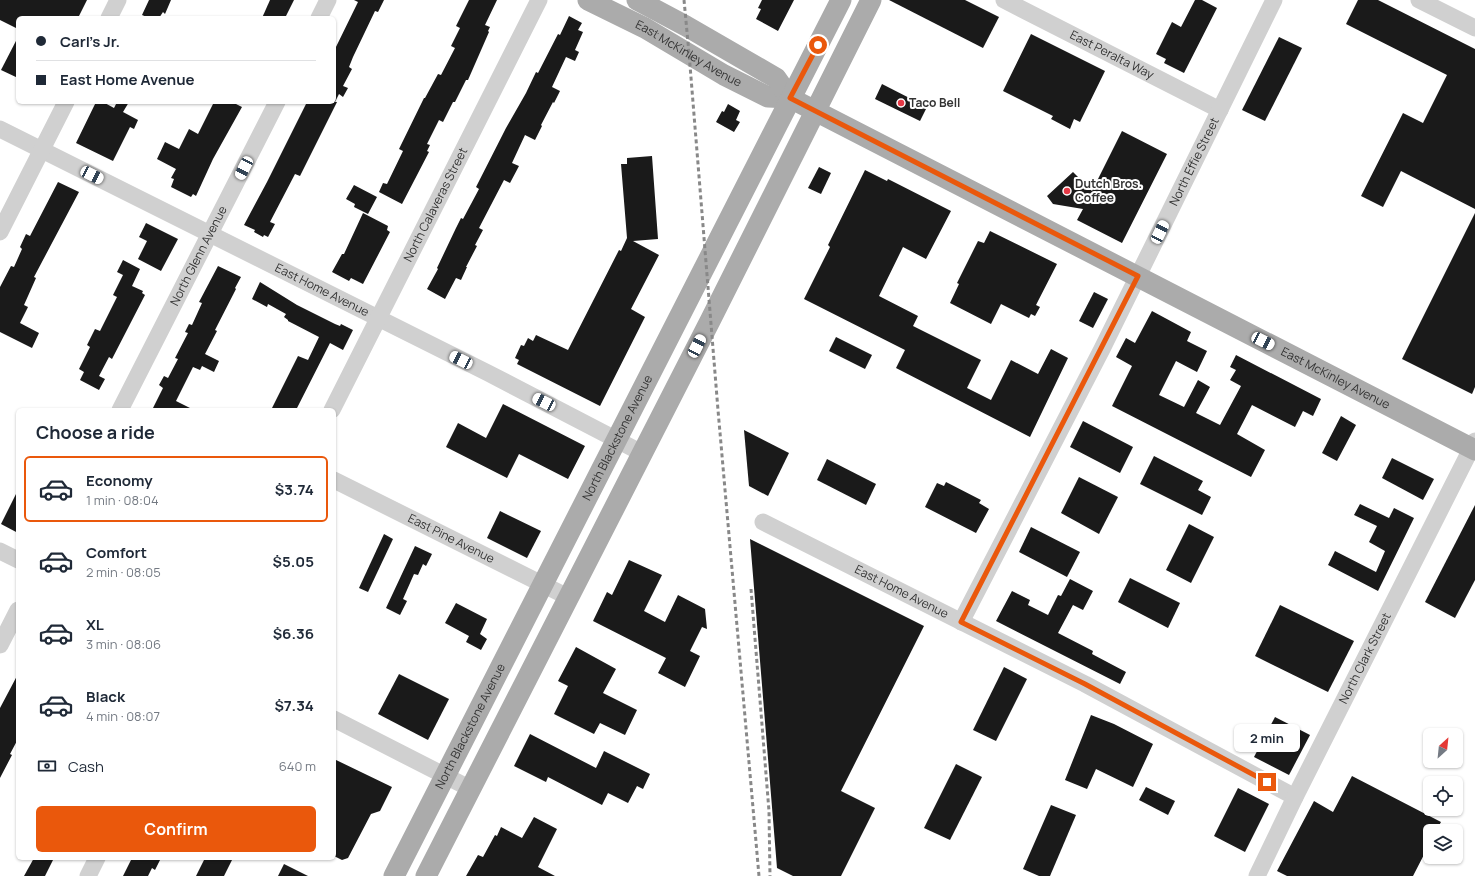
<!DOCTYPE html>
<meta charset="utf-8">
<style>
:root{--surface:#fff;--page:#f6f6f7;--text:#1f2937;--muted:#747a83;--line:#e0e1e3;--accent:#ea580c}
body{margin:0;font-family:Manrope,sans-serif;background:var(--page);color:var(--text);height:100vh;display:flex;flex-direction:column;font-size:15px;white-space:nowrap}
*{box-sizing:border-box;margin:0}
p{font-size:13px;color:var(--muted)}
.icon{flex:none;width:22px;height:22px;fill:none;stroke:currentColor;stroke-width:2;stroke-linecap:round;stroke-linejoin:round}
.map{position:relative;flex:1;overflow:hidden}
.details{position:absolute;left:16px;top:408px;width:320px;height:452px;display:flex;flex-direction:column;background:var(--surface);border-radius:6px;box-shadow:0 1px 3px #0004}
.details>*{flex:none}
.guide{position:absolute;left:16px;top:16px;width:320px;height:88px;border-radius:6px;box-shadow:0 1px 3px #0004;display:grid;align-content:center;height:88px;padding:0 20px;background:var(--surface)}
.needle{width:26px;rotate:27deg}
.fabs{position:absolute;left:1423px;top:728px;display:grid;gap:8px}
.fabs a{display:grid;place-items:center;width:40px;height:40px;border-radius:6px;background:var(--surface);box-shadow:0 1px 3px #0004;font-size:20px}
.end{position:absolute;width:18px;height:18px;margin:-9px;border:5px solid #ea580c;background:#fff;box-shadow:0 0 0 2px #fff}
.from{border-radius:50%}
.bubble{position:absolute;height:28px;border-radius:6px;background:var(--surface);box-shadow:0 1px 3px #0004;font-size:13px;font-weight:700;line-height:28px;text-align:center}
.car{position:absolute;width:12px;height:24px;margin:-12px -6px;border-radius:5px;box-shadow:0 0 3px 1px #0007;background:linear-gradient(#fff 24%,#345 0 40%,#fff 0 76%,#345 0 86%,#fff 0)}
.guide b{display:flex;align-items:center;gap:14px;height:38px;font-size:15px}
.guide b+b{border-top:1px solid var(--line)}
.guide i{width:10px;height:10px;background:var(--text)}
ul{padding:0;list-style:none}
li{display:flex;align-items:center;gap:12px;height:66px;margin:0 8px 6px;padding:0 12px;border:2px solid transparent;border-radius:6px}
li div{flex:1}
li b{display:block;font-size:15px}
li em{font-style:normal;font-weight:700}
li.selected{border-color:var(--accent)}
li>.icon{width:36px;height:36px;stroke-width:1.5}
h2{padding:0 20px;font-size:18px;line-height:48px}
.pay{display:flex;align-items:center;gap:10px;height:44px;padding:0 20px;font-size:15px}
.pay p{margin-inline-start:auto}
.action{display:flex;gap:8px;margin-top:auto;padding:8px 20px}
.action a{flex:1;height:46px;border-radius:6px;background:var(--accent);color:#fff;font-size:16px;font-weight:700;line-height:46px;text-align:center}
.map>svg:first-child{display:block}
</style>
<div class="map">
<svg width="1475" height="876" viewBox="0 0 1475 876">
<rect width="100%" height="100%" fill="#fff"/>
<g fill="#1a1a1a">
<polygon points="0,0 87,0 78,18 18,18 18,29 0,20"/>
<polygon points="149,0 171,0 165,14 163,12 159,18 149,18 142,15"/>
<polygon points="270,0 294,0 285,18 262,18"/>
<polygon points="354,0 384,0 378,12 375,11 353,57 349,67 352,69 343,86 348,88 343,97 339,94 335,102 337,102 300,176 295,174 270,222 275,224 268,237 264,235 263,237 254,232 255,230 244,225 267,182 307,102 334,102 334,51 358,2"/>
<polygon points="469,0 497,0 485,25 490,27 488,31 489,32 468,80 466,80 455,102 453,102 443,122 439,120 427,144 430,145 427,151 429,152 402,204 379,192 383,183 387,184 403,151 399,149 424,98 425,98 438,74 441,75 455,48 451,46 460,28 456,26"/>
<polygon points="762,0 794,0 778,31 756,19 761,9 758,8"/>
<polygon points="889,0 965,0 999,17 983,48"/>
<polygon points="1195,0 1202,0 1217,8 1184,73 1164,63 1166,59 1156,54 1172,22 1181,27"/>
<polygon points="1358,0 1378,0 1475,49 1475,209 1401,171 1383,207 1361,196 1403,113 1423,123 1447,75 1346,24"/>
<polygon points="569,16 582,23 578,30 583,32 575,50 579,52 575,61 566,57 552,87 560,91 554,103 553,102 541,125 542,126 535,140 525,135 512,163 519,166 510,183 504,180 479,228 483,230 475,245 477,246 466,267 467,267 461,280 456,278 445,299 427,289 438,269 437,268 456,228 461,218 463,219 479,189 476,187 506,128 526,93 536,72 538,73 558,34 560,35"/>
<polygon points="1031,34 1105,71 1080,122 1074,119 1070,129 1051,119 1053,116 1003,91"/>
<polygon points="18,37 18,78 1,70"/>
<polygon points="1279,37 1302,48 1265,121 1242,110"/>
<polygon points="882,84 927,107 920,121 875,99"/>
<polygon points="96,102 103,102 114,108 117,102 129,102 123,112 138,120 134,129 130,127 113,161 76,143"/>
<polygon points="214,102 232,102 242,107 213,159 196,196 193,194 191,197 171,187 174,179 171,178 176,169 157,159 165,142 179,149 189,129 198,134"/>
<polygon points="728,104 740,111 736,120 740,122 734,132 716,122 722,111 724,112"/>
<polygon points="1122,131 1167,154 1122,243 1077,220 1083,209 1053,204 1047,196 1073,172 1092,191"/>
<polygon points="652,156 658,239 633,241 659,255 631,309 645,317 600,406 517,364 519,360 515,358 521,345 524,346 528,338 533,341 536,335 568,350 619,250 621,251 627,238 621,164 627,164 627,158"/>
<polygon points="819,167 831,173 821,194 808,188"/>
<polygon points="865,170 887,181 888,179 951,211 926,259 903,247 879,296 918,316 913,326 981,360 967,388 991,400 1011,360 1038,374 1051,349 1068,358 1030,437 896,368 905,350 804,299 830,247 828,245"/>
<polygon points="58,182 79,192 34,277 36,278 24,305 28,307 20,323 39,333 32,348 0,332 0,287 11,266 14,267 22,249 20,247 26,234 30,236"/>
<polygon points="354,185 377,197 368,214 354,207 355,204 346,199"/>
<polygon points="363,213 388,226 387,230 390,232 363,284 351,278 349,281 332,272 342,254 344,254"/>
<polygon points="1475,213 1475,387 1472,394 1402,359"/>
<polygon points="146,223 178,239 161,271 138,259 147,241 139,237"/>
<polygon points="990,231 1057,264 1036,305 1040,307 1035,316 1031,314 1029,318 1001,304 991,324 950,303 959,284 957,283 978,241 984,243"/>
<polygon points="123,260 140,269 132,286 143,291 142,293 145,295 112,359 109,357 99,376 105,379 99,390 80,380 84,372 79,369 90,347 87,345 95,329 100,331 117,297 113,295 123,275 117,272"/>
<polygon points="218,266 241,277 235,288 236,289 215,330 217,331 205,354 219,361 214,372 202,366 200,370 193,367 176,401 194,410 152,410 163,388 159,385 164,376 168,378 178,359 175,358 188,333 185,332 189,324 192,325 202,303 199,302"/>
<polygon points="260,282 297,305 335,324 340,326 341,324 353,330 343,350 330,343 296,410 271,410 298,356 308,360 319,337 288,321 288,320 284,317 286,314 268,304 267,307 252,299"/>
<polygon points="1094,292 1108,299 1093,328 1079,321"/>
<polygon points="1152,311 1191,332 1187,341 1207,351 1197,372 1176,361 1159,395 1184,407 1198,380 1210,387 1196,413 1220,425 1241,386 1230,380 1236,370 1230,367 1236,355 1321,399 1313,416 1303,411 1295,427 1252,405 1237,434 1265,450 1251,477 1112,406 1132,366 1116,357 1126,338 1135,343"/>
<polygon points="836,337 872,355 865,369 829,351"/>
<polygon points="503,404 585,446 568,479 519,454 507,478 446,447 458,423 486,438"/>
<polygon points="1341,416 1356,425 1337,461 1322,453"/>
<polygon points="1083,421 1133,447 1120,473 1070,447"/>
<polygon points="744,430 789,453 768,496 749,486"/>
<polygon points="1154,456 1203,481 1198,490 1211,497 1202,515 1140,484"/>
<polygon points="1392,458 1434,479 1423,500 1382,478"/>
<polygon points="827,459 876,484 866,505 817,480"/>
<polygon points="1079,477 1118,497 1099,534 1061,513"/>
<polygon points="946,482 981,500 979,503 989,509 976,533 925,507 937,483 944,486"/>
<polygon points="18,490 18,533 1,524"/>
<polygon points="1360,504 1389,518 1394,508 1414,518 1378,591 1328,565 1335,551 1376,572 1385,551 1369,542 1377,526 1354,515"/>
<polygon points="1475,505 1475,580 1455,618 1425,602"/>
<polygon points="500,511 541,531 527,558 487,538"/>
<polygon points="1189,524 1214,537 1191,583 1166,570"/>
<polygon points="1031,527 1080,552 1067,577 1019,552"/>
<polygon points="384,534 393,539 368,592 359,588"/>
<polygon points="750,539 924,626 841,791 875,808 841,876 793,876 777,868"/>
<polygon points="415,546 432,554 426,566 423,564 418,575 414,574 403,599 407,601 400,615 386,608"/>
<polygon points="629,560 662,575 644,611 665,622 678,595 705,609 707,629 702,627 690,651 700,656 685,687 658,673 666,658 593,621 607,592 612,595"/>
<polygon points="1130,578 1180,603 1168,628 1118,602"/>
<polygon points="1070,579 1093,591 1083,610 1073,605 1058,633 1093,651 1092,654 1126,672 1120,684 996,621 1012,591 1030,600 1028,605 1048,615 1058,595 1061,596"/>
<polygon points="456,603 487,619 480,634 487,639 481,650 466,642 469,636 445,623"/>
<polygon points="1280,605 1354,641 1328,692 1255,656"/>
<polygon points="576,647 616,669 603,693 637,710 625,735 600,723 594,734 554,714 568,686 558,681"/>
<polygon points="1004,667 1027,679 996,741 973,730"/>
<polygon points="18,674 18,739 10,754 12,755 0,778 0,708"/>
<polygon points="399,674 449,699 428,740 378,714"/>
<polygon points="1091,715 1114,724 1153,744 1133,787 1096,769 1087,789 1065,780"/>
<polygon points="1275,717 1310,735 1289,775 1254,757"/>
<polygon points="530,734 596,768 604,751 650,774 643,789 637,786 628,803 608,793 602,805 548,777 546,782 514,766"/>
<polygon points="334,759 392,787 380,811 371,814 348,858 342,860 334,856"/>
<polygon points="956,764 982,777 950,840 924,828"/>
<polygon points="1352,776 1441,822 1436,831 1430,831 1430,843 1413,876 1287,876 1277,871 1314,801 1333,812"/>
<polygon points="1146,787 1175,801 1168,815 1139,800"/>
<polygon points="1238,788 1269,804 1245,852 1214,836"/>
<polygon points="1051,805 1076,815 1050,876 1039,876 1023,869"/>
<polygon points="534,817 557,829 538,867 555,876 466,876 478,855 483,857 495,835 497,836 501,827 522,838"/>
<polygon points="34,858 54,858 45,876 24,876"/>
<polygon points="132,858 161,858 155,870 152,868 148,876 123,876"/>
<polygon points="205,858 233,858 224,876 196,876"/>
<polygon points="284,864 308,876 278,876"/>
</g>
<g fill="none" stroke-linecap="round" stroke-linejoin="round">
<g stroke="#d0d0d0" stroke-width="17">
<path id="s1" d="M1004,0L1220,110"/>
<polyline points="1419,0 1475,28"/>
<polyline points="109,18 118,0"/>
<polyline points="319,18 328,0"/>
<path id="s2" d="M0,129L488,373L642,453"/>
<polyline points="0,232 66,102"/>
<path id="s3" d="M120,410L277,102"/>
<path id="s4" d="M332,410L539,0"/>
<path id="s5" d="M334,480L568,597"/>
<path id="s6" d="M763,522L1085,684L1295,797"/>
<polyline points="0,551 18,560"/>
<path id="s7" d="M961,622L1102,349L1274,0"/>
<polyline points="0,645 18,610"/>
<polyline points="334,719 471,789"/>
<polyline points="88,876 97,858"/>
<path id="s8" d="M1257,876L1295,797L1475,441"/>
</g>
<g stroke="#ababab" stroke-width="21">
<path id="s9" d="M588,0L645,28L724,75L768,97L790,98"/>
<path id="s10" d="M637,0L686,26L776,78L790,98L1475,450"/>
<path id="s11" d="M394,876L841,0"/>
<polyline points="426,876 711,319 871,0"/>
</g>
<g stroke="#888" stroke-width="3" stroke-dasharray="4 3" stroke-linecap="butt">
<polyline points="684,0 689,53 718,410 759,876"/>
<polyline points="751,589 769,811 770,876"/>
</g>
</g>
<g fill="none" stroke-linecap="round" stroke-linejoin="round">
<polyline stroke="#ea580c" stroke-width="5" points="818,45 790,98 1138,276 961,622 1085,684 1267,782"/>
</g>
<g fill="#e63946" stroke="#fff" stroke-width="1.5">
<circle cx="901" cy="103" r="4"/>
<circle cx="1067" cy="191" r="4"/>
</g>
<g text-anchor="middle" stroke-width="4" stroke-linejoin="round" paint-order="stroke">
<g font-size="12" fill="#333" stroke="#fff">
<text dy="4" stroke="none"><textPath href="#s9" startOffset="114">East McKinley Avenue</textPath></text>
<text dy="4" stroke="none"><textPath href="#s1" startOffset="121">East Peralta Way</textPath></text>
<text dy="4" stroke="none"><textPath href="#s7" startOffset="516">North Effie Street</textPath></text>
<text dy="4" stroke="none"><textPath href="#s4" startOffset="230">North Calaveras Street</textPath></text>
<text dy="4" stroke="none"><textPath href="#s3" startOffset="173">North Glenn Avenue</textPath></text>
<text dy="4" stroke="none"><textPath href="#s2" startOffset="360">East Home Avenue</textPath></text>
<text dy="4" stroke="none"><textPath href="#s10" startOffset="797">East McKinley Avenue</textPath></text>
<text dy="4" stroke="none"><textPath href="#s11" startOffset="492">North Blackstone Avenue</textPath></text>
<text dy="4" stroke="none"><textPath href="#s5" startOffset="131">East Pine Avenue</textPath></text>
<text dy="4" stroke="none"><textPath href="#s6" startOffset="155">East Home Avenue</textPath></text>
<text dy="4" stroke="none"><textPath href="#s8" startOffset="243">North Clark Street</textPath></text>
<text dy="4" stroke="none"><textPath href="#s11" startOffset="168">North Blackstone Avenue</textPath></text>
</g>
<g font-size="12" font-weight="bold" fill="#333" stroke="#fff" text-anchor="start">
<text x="909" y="107">Taco Bell</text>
<text x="1075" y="188">Dutch Bros.<tspan x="1075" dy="14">Coffee</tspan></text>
</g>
</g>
</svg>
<div class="fabs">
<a><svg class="needle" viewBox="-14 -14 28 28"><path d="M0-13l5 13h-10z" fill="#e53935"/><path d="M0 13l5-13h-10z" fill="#747a83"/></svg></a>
<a><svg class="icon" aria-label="locate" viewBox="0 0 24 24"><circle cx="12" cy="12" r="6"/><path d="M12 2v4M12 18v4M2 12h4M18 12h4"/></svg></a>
<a><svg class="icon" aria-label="layers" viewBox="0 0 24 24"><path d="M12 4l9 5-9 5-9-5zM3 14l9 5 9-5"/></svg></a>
</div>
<i class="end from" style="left:818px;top:45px"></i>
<i class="end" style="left:1267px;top:782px"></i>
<div class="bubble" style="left:1234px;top:724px;width:66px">2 min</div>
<i class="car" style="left:244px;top:168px;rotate:207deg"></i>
<i class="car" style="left:92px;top:175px;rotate:117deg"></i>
<i class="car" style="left:1160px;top:232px;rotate:26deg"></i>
<i class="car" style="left:1263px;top:341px;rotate:117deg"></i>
<i class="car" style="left:697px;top:346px;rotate:27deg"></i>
<i class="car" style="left:461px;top:360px;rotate:296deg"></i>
<i class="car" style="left:544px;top:402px;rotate:297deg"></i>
<div class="guide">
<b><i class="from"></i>Carl's Jr.</b>
<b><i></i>East Home Avenue</b>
</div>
<section class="details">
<h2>Choose a ride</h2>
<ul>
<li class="selected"><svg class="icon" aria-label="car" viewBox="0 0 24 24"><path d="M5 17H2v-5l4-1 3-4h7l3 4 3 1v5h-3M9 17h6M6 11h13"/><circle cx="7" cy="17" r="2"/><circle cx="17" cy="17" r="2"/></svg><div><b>Economy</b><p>1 min · 08:04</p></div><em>$3.74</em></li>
<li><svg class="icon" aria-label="car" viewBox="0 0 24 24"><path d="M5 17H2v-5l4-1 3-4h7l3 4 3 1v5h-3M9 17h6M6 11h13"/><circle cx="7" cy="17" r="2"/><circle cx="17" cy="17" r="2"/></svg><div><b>Comfort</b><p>2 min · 08:05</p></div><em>$5.05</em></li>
<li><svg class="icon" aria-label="car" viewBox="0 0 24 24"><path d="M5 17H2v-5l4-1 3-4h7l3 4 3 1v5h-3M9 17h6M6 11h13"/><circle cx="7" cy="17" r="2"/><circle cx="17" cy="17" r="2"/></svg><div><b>XL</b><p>3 min · 08:06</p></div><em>$6.36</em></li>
<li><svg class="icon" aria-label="car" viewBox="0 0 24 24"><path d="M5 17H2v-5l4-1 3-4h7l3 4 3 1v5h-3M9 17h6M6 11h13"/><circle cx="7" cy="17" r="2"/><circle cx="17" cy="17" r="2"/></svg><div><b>Black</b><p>4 min · 08:07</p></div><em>$7.34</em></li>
</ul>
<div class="pay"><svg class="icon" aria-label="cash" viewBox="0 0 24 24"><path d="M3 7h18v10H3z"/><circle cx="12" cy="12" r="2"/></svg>Cash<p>640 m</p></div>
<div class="action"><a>Confirm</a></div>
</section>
</div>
